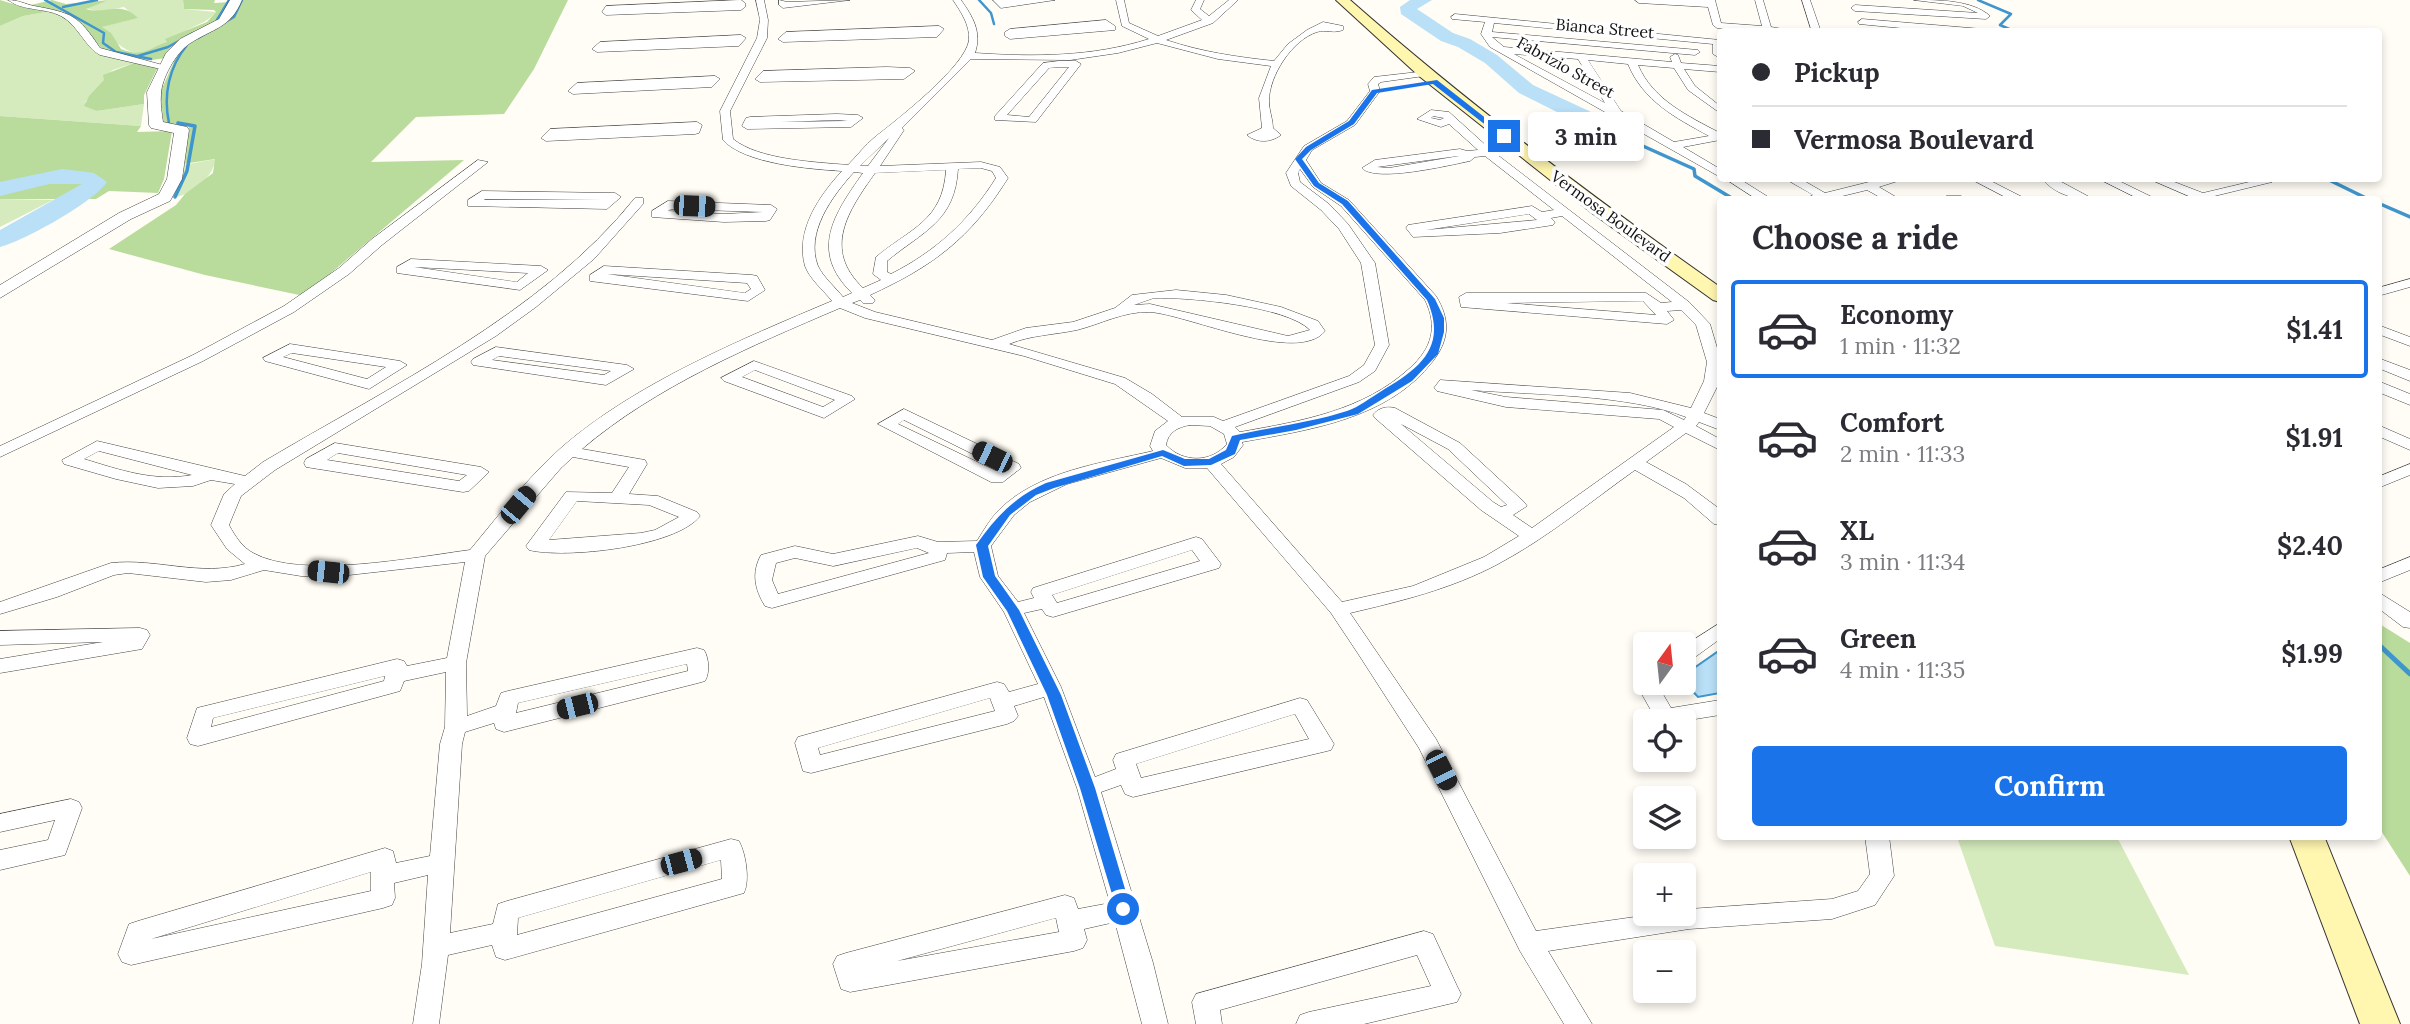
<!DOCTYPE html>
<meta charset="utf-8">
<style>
:root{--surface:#fff;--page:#f2f2f3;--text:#2b2b33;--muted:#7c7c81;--line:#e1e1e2;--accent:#1a73e8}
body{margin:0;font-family:Lora,serif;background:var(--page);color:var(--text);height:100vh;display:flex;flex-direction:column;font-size:26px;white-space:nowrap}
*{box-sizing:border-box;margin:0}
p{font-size:23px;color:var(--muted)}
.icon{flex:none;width:38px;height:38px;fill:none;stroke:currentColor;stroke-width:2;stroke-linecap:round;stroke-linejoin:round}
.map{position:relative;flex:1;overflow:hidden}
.side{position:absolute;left:1717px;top:196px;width:665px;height:644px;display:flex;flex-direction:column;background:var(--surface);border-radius:7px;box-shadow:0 4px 10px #0003}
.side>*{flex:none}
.guide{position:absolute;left:1717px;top:28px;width:665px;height:154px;border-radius:7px;box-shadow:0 4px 10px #0003;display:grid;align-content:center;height:154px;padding:0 35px;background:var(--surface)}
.needle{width:46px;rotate:15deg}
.fabs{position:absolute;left:1633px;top:632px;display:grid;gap:14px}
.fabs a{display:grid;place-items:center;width:63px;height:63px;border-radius:7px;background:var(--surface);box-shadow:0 4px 10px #0003;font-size:35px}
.end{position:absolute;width:32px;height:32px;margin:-16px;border:9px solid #1a73e8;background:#fff;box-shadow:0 0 0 4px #fff}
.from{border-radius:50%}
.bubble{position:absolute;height:49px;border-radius:7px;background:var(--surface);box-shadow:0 4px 10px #0003;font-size:23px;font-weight:700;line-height:49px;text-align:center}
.car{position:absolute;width:21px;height:42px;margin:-21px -10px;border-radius:9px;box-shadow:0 0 5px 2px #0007;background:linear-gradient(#222 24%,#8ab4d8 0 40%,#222 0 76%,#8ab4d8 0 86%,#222 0)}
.guide b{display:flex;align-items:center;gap:24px;height:66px;font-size:26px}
.guide b+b{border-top:2px solid var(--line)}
.guide i{width:18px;height:18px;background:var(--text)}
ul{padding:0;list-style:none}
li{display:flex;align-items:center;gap:21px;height:98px;margin:0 14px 10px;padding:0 21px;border:4px solid transparent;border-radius:7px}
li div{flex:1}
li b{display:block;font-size:26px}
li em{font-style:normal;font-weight:700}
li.active{border-color:var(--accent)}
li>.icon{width:63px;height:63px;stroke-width:1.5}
h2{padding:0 35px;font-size:32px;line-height:84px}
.button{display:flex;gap:14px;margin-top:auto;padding:14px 35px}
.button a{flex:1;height:80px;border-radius:7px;background:var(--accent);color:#fff;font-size:28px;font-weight:700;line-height:80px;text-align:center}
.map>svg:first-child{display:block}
</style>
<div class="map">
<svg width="2410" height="1024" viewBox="0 0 2410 1024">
<rect width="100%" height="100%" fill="#fffdf5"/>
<g fill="#d5ebbd">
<path d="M109,0H183L184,9L216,12C206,24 196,24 184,32C147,57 134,65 101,27L137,18L124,7L100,12L85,8Z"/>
<path d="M52,11C69,17 83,32 91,48L134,63L113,70L104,77L105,80L85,102L97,111L144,104L141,126L0,116V26L23,16Z"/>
<path d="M216,159C212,179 191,196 171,198L182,180L183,165Z"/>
<polygon points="0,199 53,200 0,227"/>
<polygon points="1957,837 2117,837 2189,975 1995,946"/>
</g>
<g fill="#b9dc9c">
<polygon points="0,0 26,8 52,11 23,16 0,26"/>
<path d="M52,0L66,4L109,0L86,9C107,15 120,0 138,18L102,27L111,33L121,49C145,58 148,48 167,42L165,39L207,22L216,12L214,10L184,9L183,0H215L214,3L231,2C229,6 226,13 223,17C207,34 177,29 166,58L144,61L102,49L86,29L64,12L31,5Z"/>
<polygon points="239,0 568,0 534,69 504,114 416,117 371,162 464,160 304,296 205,275 109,249 176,205 185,194 213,173 215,159 183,164 189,126 164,125 160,93 180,48 231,18"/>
<polygon points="134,63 158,67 144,95 144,104 97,111 84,106 89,96 104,80 103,75"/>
<polygon points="0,116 141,126 137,132 172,131 164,179 158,193 109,191 96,199 0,199"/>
<polygon points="2378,623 2410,643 2410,876 2378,826"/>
</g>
<polygon fill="#b9e0f7" stroke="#3f96cf" stroke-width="2" points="1720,650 1720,693 1698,697 1684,682 1684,675"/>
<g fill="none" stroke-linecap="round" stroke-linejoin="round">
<g stroke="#3f96cf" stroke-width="2.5">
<polyline points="45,0 104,33 103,43 116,52 151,59"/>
<polyline points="979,0 991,13 994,24"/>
<polyline points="1978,0 2011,14 2000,25 2016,32"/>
<polyline points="63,7 97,0"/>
<polyline points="217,20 229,0"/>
<polyline points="198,38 234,17 242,0"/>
<polyline points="138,56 168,47 193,33"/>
<path d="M169,123C163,95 169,67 187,45"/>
<polyline points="178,123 187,125"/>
</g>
<g stroke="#3f96cf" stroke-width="3.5">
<polyline points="1614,133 1694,169 1695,176 1735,200"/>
<polyline points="2325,178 2370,200"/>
<polyline points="175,197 187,171 195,126 178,123"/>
<polyline points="2378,203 2410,217"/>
</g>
<polyline stroke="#3f96cf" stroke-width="5" points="2378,644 2410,674"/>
<g fill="#b9e0f7" fill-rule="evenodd">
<polygon points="1410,0 1432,0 1417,9 1453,33 1470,39 1497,55 1533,85 1589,111 1624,133 1621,137 1607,137 1519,93 1485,63 1458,47 1441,41 1401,14 1400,7"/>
<path d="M62,169L94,173L107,182C94,202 24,241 0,247V230L82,184H49L0,196V182Z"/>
</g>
<defs>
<g id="minor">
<path d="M8,0C18,0 25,4 34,6C72,13 78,15 100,48L170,67L165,70L100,55C85,47 78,25 61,16C44,7 24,12 8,0Z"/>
<polygon points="741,0 745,3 745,7 741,10 606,15 602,12 606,6"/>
<path d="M756,0H764L768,20L767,38L730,111L733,139C759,160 815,162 848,165C857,156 865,145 875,137C897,120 966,66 969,40C970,25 961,12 953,0H961C973,17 982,32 975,53C1034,57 1092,57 1149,39L1122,26L1116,0H1124L1129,23L1158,36L1202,20L1191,10L1196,0H1204L1200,9L1209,16L1229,0H1238L1213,23L1166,40C1202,52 1237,57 1274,61L1288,44L1307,30L1323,22L1343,26V30C1333,34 1326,29 1317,32C1292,40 1269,76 1269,101C1269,111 1273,119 1273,128L1281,135C1270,143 1257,143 1247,135L1262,128L1259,98L1271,66L1218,59L1157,43L1118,53L1070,60L971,59L902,128L904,130L880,166L981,162L1000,167L1008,178C970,239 933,266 870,295L875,300L873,303H863L860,300L852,303L875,312L992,340L1026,328L1073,322L1115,308L1132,295L1176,290L1226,295L1281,307L1318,321L1325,331C1298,365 1189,315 1150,312C1124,311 1101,324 1077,330C1053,335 1031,335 1009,344L1125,378L1152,394L1182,417H1214L1223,421L1349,376L1364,365L1375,345L1361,263L1339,229L1321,210L1291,186L1286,173L1304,146L1347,121L1370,91L1368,84L1374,77L1427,71L1429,73L1424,76L1381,82L1378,84L1380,91L1355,125L1312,150L1306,160L1321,183L1349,200L1436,296C1450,319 1450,339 1433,361C1389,419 1309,430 1242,442L1243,445L1234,457L1221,464L1342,602L1413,586L1484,557L1519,536L1481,510L1375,418L1373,415C1378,408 1387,406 1395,408L1460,443L1524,502L1527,506L1513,515L1532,528L1674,427L1659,419L1506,407L1437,391L1434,388L1440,380L1630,393L1691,408L1704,381L1707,362L1696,325L1681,310L1667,311L1674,320L1667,324L1461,307L1459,297L1466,293H1646L1661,303L1672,302L1562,216L1551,218L1555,222L1553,225L1500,233L1413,237L1406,228L1408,225L1532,206L1542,212L1554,210L1485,156L1475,157L1470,161C1450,165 1375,183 1362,168L1375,160L1460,149L1467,151L1478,150L1449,124L1441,127L1417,119L1431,110L1449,112L1491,150L1689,302L1710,324L1720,358V381L1704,413L1720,419V430L1699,422L1696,426L1720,439V450L1686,433L1646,462L1686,484L1717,507L1720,510V525L1714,524L1684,498L1635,470C1590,502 1547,538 1498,564C1451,589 1401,601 1350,613L1436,739L1536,931L1656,914H1684V909H1689L1832,899L1858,891L1870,874L1865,836H1889L1894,876L1875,905L1832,919L1689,929L1548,951L1592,1024H1564L1520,951L1419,748L1357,652L1331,613L1207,468H1185L1161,458L1067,484L1030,502L1014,515L991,546L998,576L1018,602L1034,598L1031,592L1033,588L1196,537L1202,539L1221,564L1219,568L1053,617L1046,615L1042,609L1024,613L1061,687L1095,777L1116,769L1113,760L1116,754L1300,698L1307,700L1334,744L1331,750L1323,752L1133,797L1125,794L1121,785L1101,792L1153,963L1168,1024H1142L1115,922L1084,929L1087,940L1083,948L1074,951L850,992L841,989L833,964L837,956L846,953L1065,895L1074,898L1078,909L1110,903L1077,788L1044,697L1014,706L1018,716L1014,721L1007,724L811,773L803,771L795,743L798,737L997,682L1004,684L1009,692L1038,684L1004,612L980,577L974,552L947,553L945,560L772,608L765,606C755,590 751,573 761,555L795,546L833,554L918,536L938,542L977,541C984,530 990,519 999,510C1038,471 1102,463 1153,451L1150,446L1155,431L1168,421L1115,384L1024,356L865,318L840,308C751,346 656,386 582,449L645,460L647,464L629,494L658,496L697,512L700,516C676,547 565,559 529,550L526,546L566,492L612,493L629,467L573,457L561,468L485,556L466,663L467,716L496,706L501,693L508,691L697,648L704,650C709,658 710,673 705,681L698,683L504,732L496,729L494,723L465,732L462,744L450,933L493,924L498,904L507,901L731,839L739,841C746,854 750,880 744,893L505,960L496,957L492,945L448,955L439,1024H413L422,964L428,875L394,883L395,898L392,905L383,908L131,965L122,962L118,954L129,924L138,921L385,848L393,851L396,863L430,856L440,744L445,727L446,672L404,681L400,691L198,746L190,744L187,738L197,708L397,659L404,661L407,666L447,658L465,562L331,577L301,576L264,570L231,580L206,582L128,573L114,575L57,597L0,614V602L111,563C156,558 200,577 245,564L227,549L211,525L224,494L235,484L211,480L193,486L158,488L116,479L64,464L62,460L97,441L245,476L263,462C389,387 542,314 635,198H643V204L594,259L536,307L496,336L275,470L241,496L229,525C235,536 242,547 253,553C301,580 416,557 470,550C499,515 529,476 562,447C636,383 742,339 832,301C824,291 809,278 805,266C795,231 819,196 842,171C810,169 745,164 723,140L720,111L757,38L760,20ZM1433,116L1444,118L1440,120L1431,118ZM889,138L868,166H860ZM1459,156L1389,168L1377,167L1458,156ZM981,168L992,171L996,178C969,221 936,251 891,274L887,272V261C923,231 955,222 958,169ZM1300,169L1313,187L1341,206L1425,300C1438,327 1432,348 1410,368C1363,411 1302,421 1240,432L1235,427L1359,382L1375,371L1389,345L1375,263L1348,224L1329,204L1300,182L1298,173ZM946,170C943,221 911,228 876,257L873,274L881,280L863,288C822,249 848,211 875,173ZM854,172L863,173C834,214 809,251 852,293L843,297C836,288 823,277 818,266C805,233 832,196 854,172ZM1529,214L1537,220L1426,230ZM1154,298C1188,297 1287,306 1310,330L1288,336L1150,304L1134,305ZM1643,301L1656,315L1506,303ZM1471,390C1534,395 1628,394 1686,417L1684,420L1663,410L1506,397ZM1401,424L1448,449L1507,505L1501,507L1493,502ZM1190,425L1210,426L1224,434L1227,444C1211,463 1183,463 1166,445C1168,432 1178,427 1190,425ZM99,451L192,475C154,482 120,470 84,459ZM577,501L649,505L679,517L655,530L641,533L549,540ZM917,548L929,553L778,594L772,580L776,563L795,558L833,566ZM1192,550L1200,561L1057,603L1052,595ZM687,664L688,671L516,713L518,703ZM385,676L384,681L211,727L213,718ZM990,698L995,711L820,755L818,748ZM1295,714L1309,739L1141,778L1136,764ZM721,860L722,879L517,935L518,918ZM371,872V891L151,939ZM1056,918L1059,932L897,961Z"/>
<polygon points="779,0 787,2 850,0 783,8 779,5"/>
<polygon points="993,0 1055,0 1001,8"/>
<polygon points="1635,0 1715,0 1721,23 1762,26 1755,0 1763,0 1771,27 1800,32 1717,28 1713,25 1708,7 1639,3"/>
<polygon points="1802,0 1810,0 1821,32 1812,32"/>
<path d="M1914,0C1939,0 1972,0 1990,16L1986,19L1855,11L1851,8L1855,5L1978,13L1963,6Z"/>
<path d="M1455,14L1720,40V56L1718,57L1713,54V44L1494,23L1492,32L1698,50L1700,52L1695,55L1492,37L1504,47L1672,62L1670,57L1675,54L1678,55L1681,63L1720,66V72L1684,69L1695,86L1720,106V113L1688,90L1674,68L1638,65C1653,100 1688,116 1720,133V140L1683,147L1720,169V177L1490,47L1481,34L1485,22L1452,19L1451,17ZM1514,54L1578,59L1605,103ZM1588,60L1628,64C1643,101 1676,118 1709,136L1674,142L1621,111Z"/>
<polygon points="1862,19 1982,29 1986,32 1943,32 1859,24 1858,22"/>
<polygon points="1106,20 1115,26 1115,30 1010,39 1005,36 1005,32 1010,29"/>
<polygon points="939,26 944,29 937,37 783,42 778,39 786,32"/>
<polygon points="741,35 746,38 739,46 597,52 592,49 600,42"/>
<path d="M1059,61H1076L1081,64L1036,122L995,120V116L1043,63ZM1060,67H1069L1029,117L1007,115L1049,68Z"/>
<polygon points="887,67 910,68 915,71 904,79 760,82 755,79 763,71"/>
<polygon points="715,76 720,79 712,87 573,94 568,91 577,83"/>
<path d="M837,114L858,115L863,118L851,127L747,129L742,126L746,118L750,117ZM837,120L848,121L780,122Z"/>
<polygon points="697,122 702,125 699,133 695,134 546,141 541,138 550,129"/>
<polygon points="478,160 488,162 382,245 349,274 294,312 203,361 0,457 0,446 193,355 284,306 339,268 372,239"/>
<polygon points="1724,178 1738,178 1773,200 1758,200"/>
<polygon points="1784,178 1799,178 1825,193 1885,178 1907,178 1879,187 1901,200 1885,200 1867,190 1826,200 1803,200 1813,195"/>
<polygon points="1969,178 1985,178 2028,200 2011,200"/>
<path d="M2042,178H2054L2095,200C2076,200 2053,194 2042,178Z"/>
<polygon points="2097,178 2113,178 2158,200 2141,200"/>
<polygon points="2147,178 2164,178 2203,193 2266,178 2272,182 2198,200"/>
<path d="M482,191L615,193L621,197L607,209L468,206V200ZM485,199L605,200H484Z"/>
<polygon points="1947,196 1961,196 1967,200 1941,200"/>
<path d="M668,201L771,205L777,209L770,220L766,221L724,222L652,217V211ZM671,209L763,212L724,214L668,211Z"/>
<path d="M411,259L541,266L548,270L520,290L397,273V267ZM414,267L528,273L517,282Z"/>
<path d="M604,266L752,275L757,276L765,290L748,301L590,281V275ZM607,274L747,283L751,289L745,293Z"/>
<polygon points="2410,279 2410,287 2378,296 2378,288"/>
<polygon points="2378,325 2410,337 2410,346 2378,334"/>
<path d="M290,344L400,361L407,365L369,389L265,361L263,358ZM292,353L386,367L367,379L283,357Z"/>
<path d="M496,347L627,365L634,369L606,385L473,365L471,362L473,359ZM499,356L611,371L604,375L492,360Z"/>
<polygon points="2378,358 2410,370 2410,381 2378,368"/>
<path d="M754,361L852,396L855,399L824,418L724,381L721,378ZM755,370L835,400L823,407L742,377Z"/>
<polygon points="2378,381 2410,394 2410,405 2378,392"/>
<path d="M904,409L1019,464L1021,468L1003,482H991L878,424ZM904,420L1001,468L996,471L898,424Z"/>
<polygon points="2378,425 2410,439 2410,450 2378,436"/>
<path d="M335,443L481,467L489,472L469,491L463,492L306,467L304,463L306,459ZM338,453L467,475L459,481L327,460Z"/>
<polygon points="2410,464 2410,475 2378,488 2378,477"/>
<polygon points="2410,557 2410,570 2378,583 2378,570"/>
<polygon points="2378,592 2410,612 2410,628 2403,627 2378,608"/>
<polygon points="1720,623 1720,639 1691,660 1684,662 1684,646"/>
<polygon points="140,628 147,630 150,635 142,649 0,673 0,659 103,642 0,645 0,631"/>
<polygon points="1645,675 1645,682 1656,682 1671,708 1720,700 1720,715 1683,721 1657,721 1635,682 1638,677"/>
<polygon points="71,799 79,802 82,808 65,855 0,870 0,850 48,840 55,820 0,832 0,814"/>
<polygon points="1424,931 1433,934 1457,986 1461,994 1457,1002 1364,1024 1296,1024 1300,1015 1309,1012 1431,986 1417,955 1220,1010 1222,1024 1196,1024 1192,1002 1196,994"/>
</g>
<path id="tertiary" d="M230,0H242C230,29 213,28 189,44C176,53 161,79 161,95C160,104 162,113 163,122L187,127L189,130L182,179L170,201L131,219L0,298V285L119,213L159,194L167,179L174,133L151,128L149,125L147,92L166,53L180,39L219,19Z"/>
<g id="secondary">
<path d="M1336,0H1350C1467,103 1592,197 1720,287V302L1713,300L1592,213L1419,76Z"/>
<polygon points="2289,836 2324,836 2400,1024 2360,1024"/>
</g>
</defs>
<use href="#minor" stroke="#444" stroke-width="1"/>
<use href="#tertiary" stroke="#444" stroke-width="1"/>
<use href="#secondary" stroke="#333" stroke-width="2"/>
<use href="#minor" fill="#fff" fill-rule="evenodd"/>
<use href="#tertiary" fill="#fff" fill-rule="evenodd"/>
<use href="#secondary" fill="#fff6b0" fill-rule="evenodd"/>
</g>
<path fill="#1a73e8" d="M1437,80L1506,134V137H1501L1433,84L1377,93L1354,124L1311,150L1302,159L1319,183L1348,201L1435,299L1444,318V332L1438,354L1412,381L1358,414L1296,430L1240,440L1235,454L1211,465L1184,466L1162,456L1054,488L1036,495L1010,515L988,546L995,576L1019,610L1061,695L1095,788L1131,909L1129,914H1118L1080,788L1047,695L1007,611L983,577L976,545C996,517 1014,497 1046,483L1163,450L1185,459H1209L1226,450L1232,436C1270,427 1310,423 1347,411C1359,407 1370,398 1380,392C1419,369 1448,348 1427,300L1342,204L1314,186L1295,159L1306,147L1349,121L1372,90Z"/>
<g text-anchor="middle" stroke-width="7" stroke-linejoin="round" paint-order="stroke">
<g font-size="16" fill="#111" stroke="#fff">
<text transform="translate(1605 28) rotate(5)" y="6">Bianca Street</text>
<text transform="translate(1566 67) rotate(29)" y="6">Fabrizio Street</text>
<text transform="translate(1611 216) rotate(36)" y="6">Vermosa Boulevard</text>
</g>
</g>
</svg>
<div class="fabs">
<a><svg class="needle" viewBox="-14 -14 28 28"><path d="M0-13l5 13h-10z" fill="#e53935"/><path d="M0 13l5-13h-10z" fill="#7c7c81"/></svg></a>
<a><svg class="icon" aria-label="locate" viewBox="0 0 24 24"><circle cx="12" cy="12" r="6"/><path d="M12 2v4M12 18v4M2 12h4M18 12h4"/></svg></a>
<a><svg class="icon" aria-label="layers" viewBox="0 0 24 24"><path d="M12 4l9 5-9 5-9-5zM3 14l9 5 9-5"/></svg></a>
<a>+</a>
<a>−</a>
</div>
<i class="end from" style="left:1123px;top:909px"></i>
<i class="end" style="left:1504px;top:136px"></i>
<div class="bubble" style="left:1528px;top:112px;width:116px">3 min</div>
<i class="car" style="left:694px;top:206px;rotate:92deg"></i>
<i class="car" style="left:992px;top:457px;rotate:296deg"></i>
<i class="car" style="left:518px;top:505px;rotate:40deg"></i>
<i class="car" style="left:328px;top:572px;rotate:276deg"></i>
<i class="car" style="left:577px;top:706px;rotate:256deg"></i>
<i class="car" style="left:1441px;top:770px;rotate:153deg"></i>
<i class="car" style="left:681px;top:862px;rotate:75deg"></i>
<div class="guide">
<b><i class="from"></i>Pickup</b>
<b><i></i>Vermosa Boulevard</b>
</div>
<section class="side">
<h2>Choose a ride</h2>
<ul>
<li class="active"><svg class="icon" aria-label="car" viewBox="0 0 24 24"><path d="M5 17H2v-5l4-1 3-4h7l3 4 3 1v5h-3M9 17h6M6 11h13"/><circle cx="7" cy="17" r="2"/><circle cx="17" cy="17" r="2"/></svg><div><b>Economy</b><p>1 min · 11:32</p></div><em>$1.41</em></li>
<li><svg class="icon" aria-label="car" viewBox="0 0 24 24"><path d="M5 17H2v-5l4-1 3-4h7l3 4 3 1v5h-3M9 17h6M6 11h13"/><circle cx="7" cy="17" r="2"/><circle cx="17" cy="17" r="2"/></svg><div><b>Comfort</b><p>2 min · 11:33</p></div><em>$1.91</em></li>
<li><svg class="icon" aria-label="car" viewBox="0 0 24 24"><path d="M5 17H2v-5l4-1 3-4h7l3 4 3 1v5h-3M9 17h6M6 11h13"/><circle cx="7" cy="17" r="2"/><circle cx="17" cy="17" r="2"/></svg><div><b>XL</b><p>3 min · 11:34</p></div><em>$2.40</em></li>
<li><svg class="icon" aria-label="car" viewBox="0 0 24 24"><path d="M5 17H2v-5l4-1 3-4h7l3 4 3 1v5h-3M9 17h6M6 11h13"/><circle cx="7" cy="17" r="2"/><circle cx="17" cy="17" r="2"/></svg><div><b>Green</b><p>4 min · 11:35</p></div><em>$1.99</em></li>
</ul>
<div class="button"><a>Confirm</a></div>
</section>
</div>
